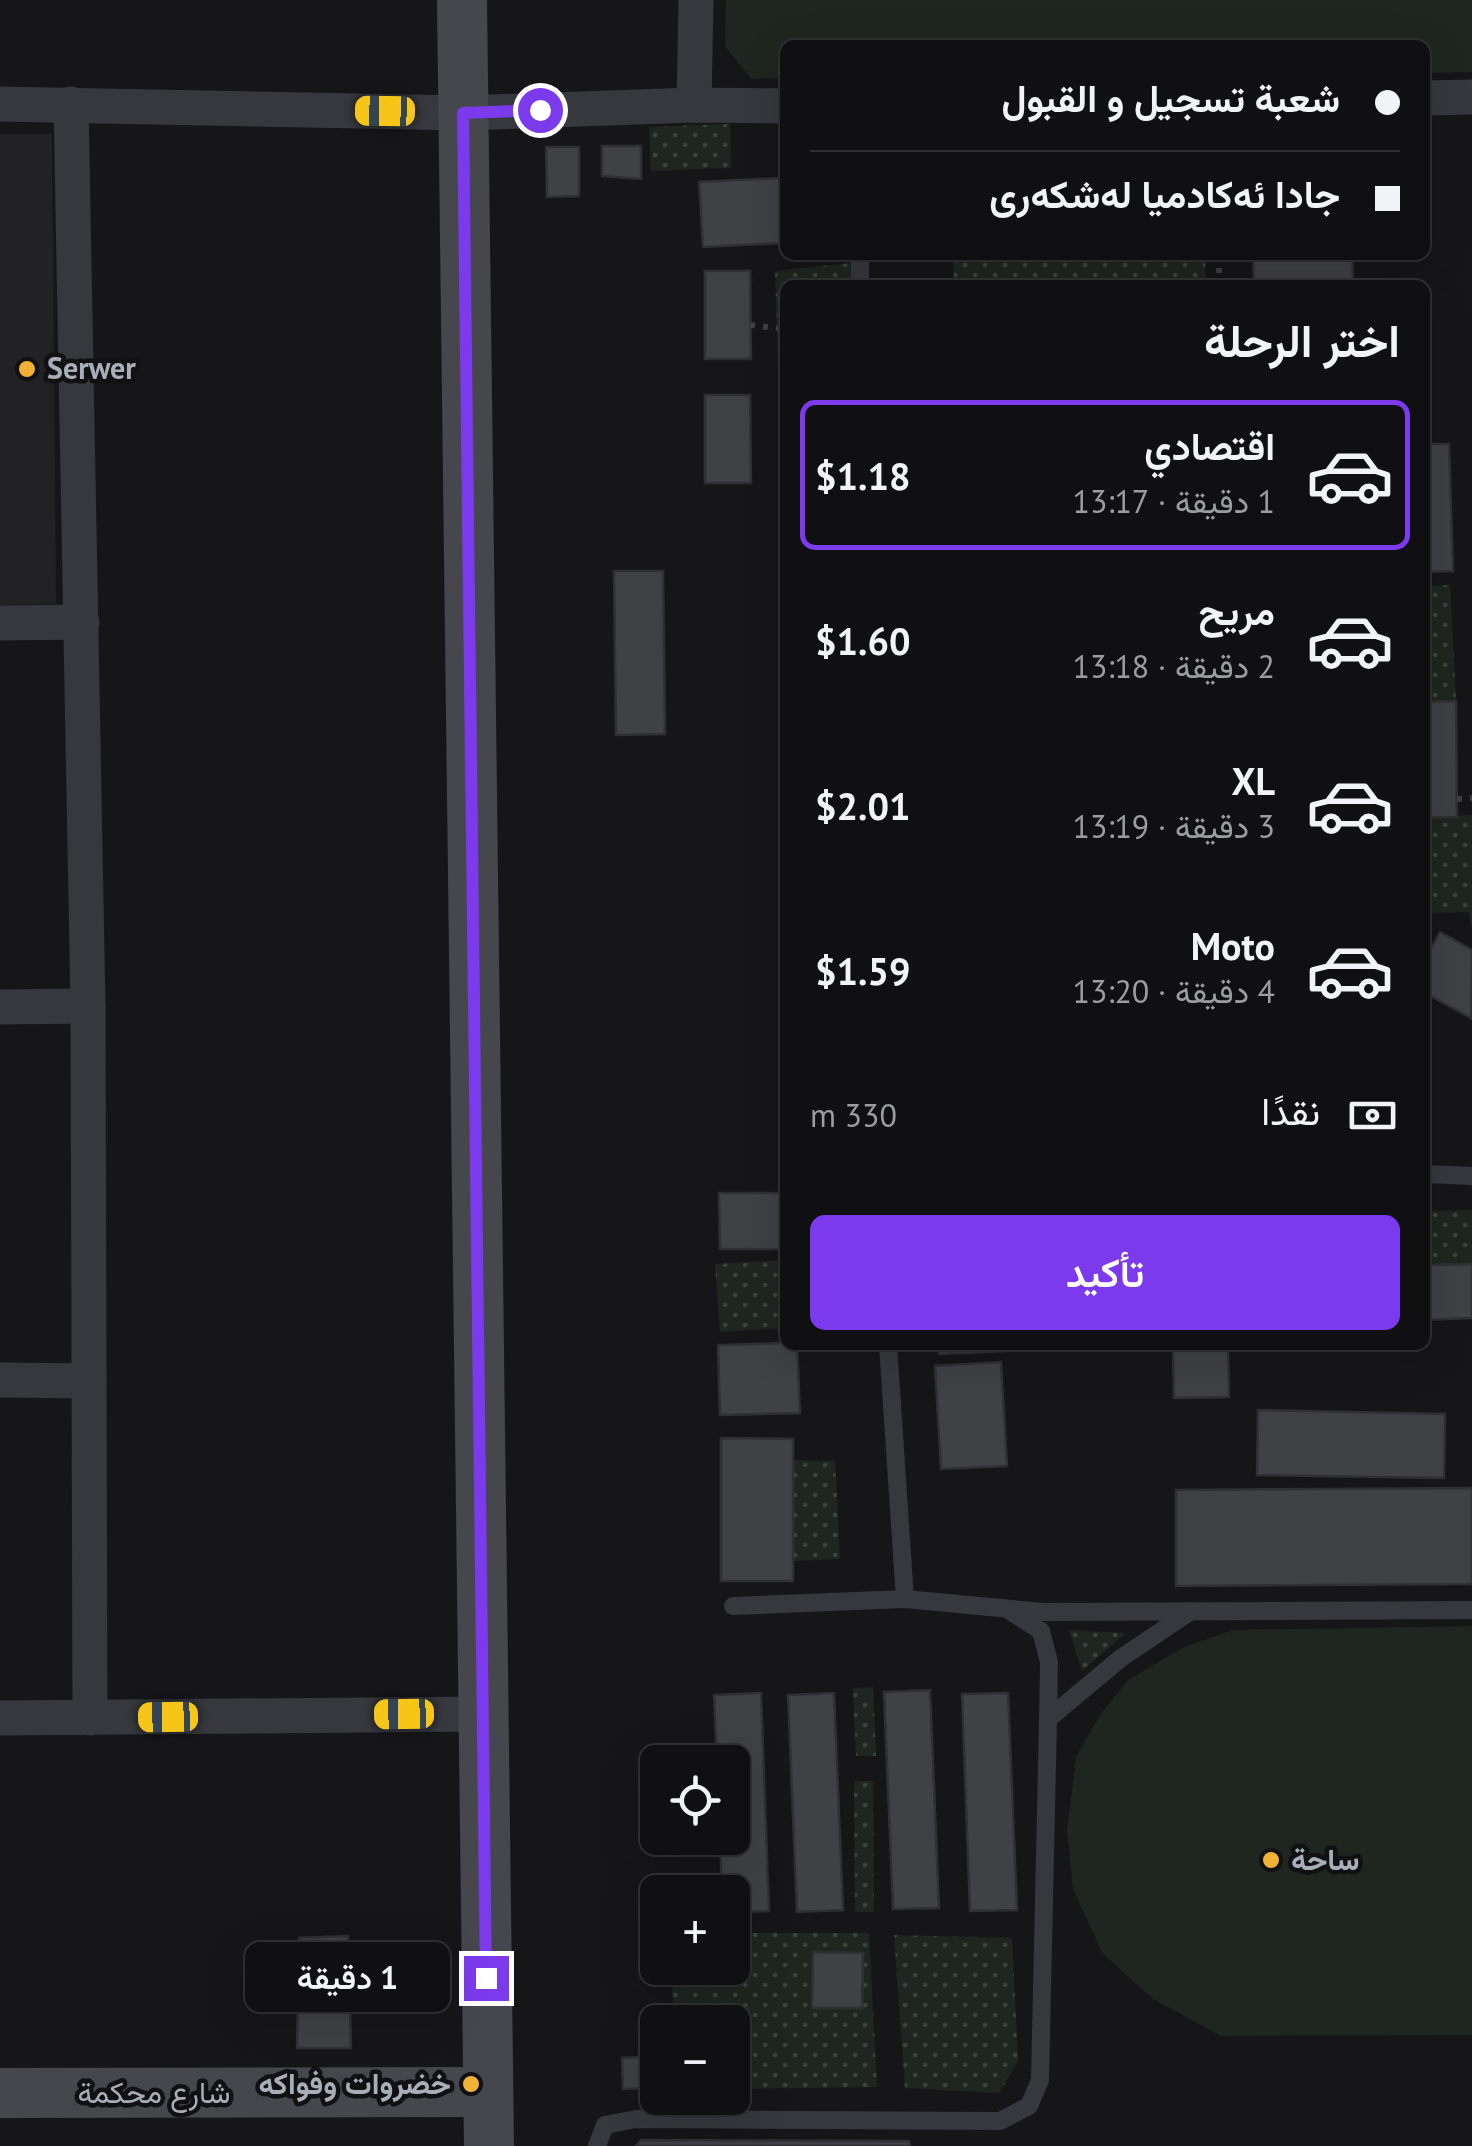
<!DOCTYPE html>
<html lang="ar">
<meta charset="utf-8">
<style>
:root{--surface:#101012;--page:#1e1e20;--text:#f1f3f6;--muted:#9c9d9f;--line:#303032;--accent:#7c3aed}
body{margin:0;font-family:"PT Sans",Vazirmatn,sans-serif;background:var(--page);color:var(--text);direction:rtl;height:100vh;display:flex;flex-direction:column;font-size:38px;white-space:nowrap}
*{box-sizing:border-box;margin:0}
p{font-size:32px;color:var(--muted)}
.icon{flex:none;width:55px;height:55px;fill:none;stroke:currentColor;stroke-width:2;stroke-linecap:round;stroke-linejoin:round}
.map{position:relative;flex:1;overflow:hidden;direction:ltr}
.drawer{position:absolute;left:780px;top:280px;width:650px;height:1070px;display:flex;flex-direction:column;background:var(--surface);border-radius:15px;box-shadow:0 10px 40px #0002,0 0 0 2px var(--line);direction:rtl}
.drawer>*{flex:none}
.banner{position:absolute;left:780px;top:40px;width:650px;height:220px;border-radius:15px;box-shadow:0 10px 40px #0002,0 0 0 2px var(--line);direction:rtl;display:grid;align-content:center;height:220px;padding:0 30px;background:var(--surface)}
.fabs{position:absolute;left:640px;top:1745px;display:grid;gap:20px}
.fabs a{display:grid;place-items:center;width:110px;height:110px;border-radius:15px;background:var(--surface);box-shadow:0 10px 40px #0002,0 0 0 2px var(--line);font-size:50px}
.end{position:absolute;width:45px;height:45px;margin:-22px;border:12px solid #7c3aed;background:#fff;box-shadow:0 0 0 5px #fff}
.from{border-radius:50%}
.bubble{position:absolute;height:70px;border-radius:15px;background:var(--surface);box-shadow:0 10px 40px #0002,0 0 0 2px var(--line);font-size:32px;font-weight:600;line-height:70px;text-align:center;direction:rtl}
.car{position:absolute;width:30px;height:60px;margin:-30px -15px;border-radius:12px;box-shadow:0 0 8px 2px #0007;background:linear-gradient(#f5c518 24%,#345 0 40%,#f5c518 0 76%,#345 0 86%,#f5c518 0)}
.banner b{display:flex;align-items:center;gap:35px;height:95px;font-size:38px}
.banner b+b{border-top:2px solid var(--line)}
.banner i{width:25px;height:25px;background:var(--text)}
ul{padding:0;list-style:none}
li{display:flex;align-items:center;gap:30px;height:150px;margin:0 20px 15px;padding:0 10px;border:5px solid transparent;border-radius:15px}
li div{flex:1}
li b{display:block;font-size:38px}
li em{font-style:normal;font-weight:600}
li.current{border-color:var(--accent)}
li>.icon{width:90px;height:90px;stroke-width:1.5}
h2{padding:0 30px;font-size:45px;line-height:120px}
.pay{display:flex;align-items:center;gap:25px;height:110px;padding:0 30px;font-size:38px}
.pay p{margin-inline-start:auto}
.button{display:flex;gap:20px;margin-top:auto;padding:20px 30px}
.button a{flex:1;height:115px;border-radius:15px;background:var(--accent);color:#fff;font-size:40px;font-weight:600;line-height:115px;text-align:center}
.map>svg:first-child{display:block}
</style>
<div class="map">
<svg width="1472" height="2146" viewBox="0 0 1472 2146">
<defs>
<pattern id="garden-dots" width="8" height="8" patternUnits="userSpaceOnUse" patternTransform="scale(2.5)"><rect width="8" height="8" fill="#1e261f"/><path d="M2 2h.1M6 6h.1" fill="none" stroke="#3c433d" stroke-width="1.8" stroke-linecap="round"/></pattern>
</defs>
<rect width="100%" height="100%" fill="#161618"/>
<polygon fill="#222225" points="0,134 52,134 56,604 0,605"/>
<g fill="#1e261f">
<polygon points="726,0 1472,0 1472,72 1425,73 1425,45 785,45 785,78 751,79 725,46"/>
<polygon points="1472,1626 1472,2035 1221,2036 1153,1999 1102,1953 1073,1889 1067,1830 1076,1757 1100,1715 1128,1680 1184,1647 1233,1630"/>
</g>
<g fill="url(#garden-dots)">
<polygon points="730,124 731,168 651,171 649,127"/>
<polygon points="953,255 1205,255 1206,285 954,285"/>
<polygon points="860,262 860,285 785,285 785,427 780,428 775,271"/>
<polygon points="1450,585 1456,701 1425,702 1425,586"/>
<polygon points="1472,815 1472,931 1469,912 1425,913 1425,817"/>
<polygon points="1472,1210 1472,1264 1425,1265 1425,1211"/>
<polygon points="783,1260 785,1328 720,1332 715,1264"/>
<polygon points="793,1460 835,1461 840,1559 793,1561"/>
<polygon points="1069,1630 1126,1633 1082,1671"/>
<polygon points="873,1687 876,1756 856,1756 853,1688"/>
<polygon points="854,1781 873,1781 874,1912 855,1912"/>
<polygon points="736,1933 869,1933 877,2087 733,2089 732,2022 674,2022 672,1983 692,1968 732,1968 733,1936"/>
<polygon points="894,1935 1012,1938 1018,2061 999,2093 905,2088"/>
</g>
<g fill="#404145" stroke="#303034" stroke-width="2.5">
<polygon points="602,146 641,146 641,179 602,176"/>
<polygon points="546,147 579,147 579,196 547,197"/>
<polygon points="782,178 785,243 703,247 699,182"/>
<polygon points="1253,255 1352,255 1353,285 1254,285"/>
<polygon points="705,271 750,271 751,359 705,359"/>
<polygon points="705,395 750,395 751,483 705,483"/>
<polygon points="1425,444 1449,444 1453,571 1425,572"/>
<polygon points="614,571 663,571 665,734 616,735"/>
<polygon points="1456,701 1457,817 1425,817 1425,702"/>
<polygon points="1440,932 1472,950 1471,1018 1425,993 1425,960"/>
<polygon points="719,1193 785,1193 785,1249 720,1249"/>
<polygon points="1472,1264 1472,1318 1425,1320 1425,1265"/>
<polygon points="785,1343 797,1345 800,1413 720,1415 718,1345"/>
<polygon points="939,1345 1005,1345 1005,1351 939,1354"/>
<polygon points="1173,1345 1228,1345 1229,1397 1174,1398"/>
<polygon points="1001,1362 1007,1466 941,1469 935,1366"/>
<polygon points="1258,1410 1445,1414 1444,1478 1257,1475"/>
<polygon points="721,1438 793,1439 793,1581 721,1581"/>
<polygon points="1472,1488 1472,1584 1176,1586 1176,1490"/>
<polygon points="930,1690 939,1908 893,1909 884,1692"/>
<polygon points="761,1693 769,1911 732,1912 732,1892 722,1892 720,1838 732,1838 732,1762 717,1762 714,1695"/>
<polygon points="834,1693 843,1910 797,1912 788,1695"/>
<polygon points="1008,1693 1017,1910 970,1911 962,1694"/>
<polygon points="348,1936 351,2048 297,2048 299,1938"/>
<polygon points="813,1952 863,1953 862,2008 812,2008"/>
<polygon points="658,2056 658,2087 623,2089 622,2058"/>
<polygon points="641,2140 909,2141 910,2146 636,2146"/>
</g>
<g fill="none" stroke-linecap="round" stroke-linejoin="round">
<g stroke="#3d3f44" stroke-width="6" stroke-dasharray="5 8" stroke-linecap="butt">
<polyline points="1218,255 1220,285"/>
<polyline points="750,325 785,329"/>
<polyline points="1457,799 1472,798"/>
<polyline points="1353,1345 1353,1347"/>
</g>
<g stroke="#37383d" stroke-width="18">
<polyline points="860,255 860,285"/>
<polyline points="1425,1174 1472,1176"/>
<polyline points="888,1345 905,1599"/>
<polyline points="733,1606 905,1599 1043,1612 1472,1610"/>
<polyline points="1010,1611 1041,1631 1049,1662 1048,1719"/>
<polyline points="597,2146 605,2125 636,2119 1000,2121 1029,2106 1040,2080 1048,1719 1121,1658 1191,1611"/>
</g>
<g stroke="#37383d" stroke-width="35">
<polyline points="1425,98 1472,97"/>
<polyline points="0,104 463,113 694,105 785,106"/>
<polyline points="71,104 88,1006 90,1718"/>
<polyline points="694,105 696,0"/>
<polyline points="0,623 82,622"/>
<polyline points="0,1007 88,1006"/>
<polyline points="0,1380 89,1381"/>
<polyline points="0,1718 482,1714"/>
</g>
<g stroke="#45474d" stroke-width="50">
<polyline points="462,0 489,2146"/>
<polyline points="0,2093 488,2092"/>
</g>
</g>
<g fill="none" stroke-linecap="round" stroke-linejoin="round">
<polyline stroke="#7c3aed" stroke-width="12" points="486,1978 463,113 540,110"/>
</g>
<g fill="#f2b134" stroke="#111113" stroke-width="4">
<circle cx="27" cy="369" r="10"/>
<circle cx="1271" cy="1860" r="10"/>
<circle cx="471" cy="2084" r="10"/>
</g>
<g text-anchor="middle" stroke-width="9" stroke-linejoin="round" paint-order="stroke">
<g font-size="30" font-weight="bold" fill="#a8adb8" stroke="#111113" text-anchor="start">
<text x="47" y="379">Serwer</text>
<text x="1291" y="1870">ساحة</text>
<text x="451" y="2094" text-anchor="end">خضروات وفواكه</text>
</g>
<g font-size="30" fill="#a8adb8" stroke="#111113">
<text x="154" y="2103">شارع محكمة</text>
</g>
</g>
</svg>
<div class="fabs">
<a><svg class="icon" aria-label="locate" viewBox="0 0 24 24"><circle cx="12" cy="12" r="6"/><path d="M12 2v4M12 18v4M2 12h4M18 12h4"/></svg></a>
<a>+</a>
<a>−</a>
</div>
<i class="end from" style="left:540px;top:110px"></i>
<i class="end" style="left:486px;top:1978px"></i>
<div class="bubble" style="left:245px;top:1942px;width:205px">1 دقيقة</div>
<i class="car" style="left:385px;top:111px;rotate:271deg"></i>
<i class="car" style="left:404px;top:1714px;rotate:269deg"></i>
<i class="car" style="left:168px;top:1717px;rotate:269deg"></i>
<div class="banner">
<b><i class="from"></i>شعبة تسجيل و القبول</b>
<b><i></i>جادا ئه‌كادميا له‌شكه‌رى</b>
</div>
<section class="drawer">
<h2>اختر الرحلة</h2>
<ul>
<li class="current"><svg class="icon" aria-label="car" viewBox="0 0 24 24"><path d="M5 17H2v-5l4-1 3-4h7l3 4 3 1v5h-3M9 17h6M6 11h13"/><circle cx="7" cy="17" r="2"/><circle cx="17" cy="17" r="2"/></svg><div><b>اقتصادي</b><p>1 دقيقة · 13:17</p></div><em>$1.18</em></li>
<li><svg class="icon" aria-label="car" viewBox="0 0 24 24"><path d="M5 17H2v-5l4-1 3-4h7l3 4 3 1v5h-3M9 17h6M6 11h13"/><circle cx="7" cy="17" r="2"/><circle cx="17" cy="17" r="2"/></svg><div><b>مريح</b><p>2 دقيقة · 13:18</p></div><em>$1.60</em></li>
<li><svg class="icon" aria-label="car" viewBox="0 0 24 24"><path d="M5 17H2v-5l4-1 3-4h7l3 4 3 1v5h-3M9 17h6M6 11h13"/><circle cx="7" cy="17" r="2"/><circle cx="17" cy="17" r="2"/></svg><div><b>XL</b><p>3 دقيقة · 13:19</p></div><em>$2.01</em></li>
<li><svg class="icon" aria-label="car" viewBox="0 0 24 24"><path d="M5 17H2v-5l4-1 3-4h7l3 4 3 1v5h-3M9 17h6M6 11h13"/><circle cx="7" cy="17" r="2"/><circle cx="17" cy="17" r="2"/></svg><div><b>Moto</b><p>4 دقيقة · 13:20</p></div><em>$1.59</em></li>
</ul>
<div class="pay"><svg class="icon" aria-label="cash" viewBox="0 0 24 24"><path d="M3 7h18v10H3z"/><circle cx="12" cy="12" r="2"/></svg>نقدًا<p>330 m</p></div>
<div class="button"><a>تأكيد</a></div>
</section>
</div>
